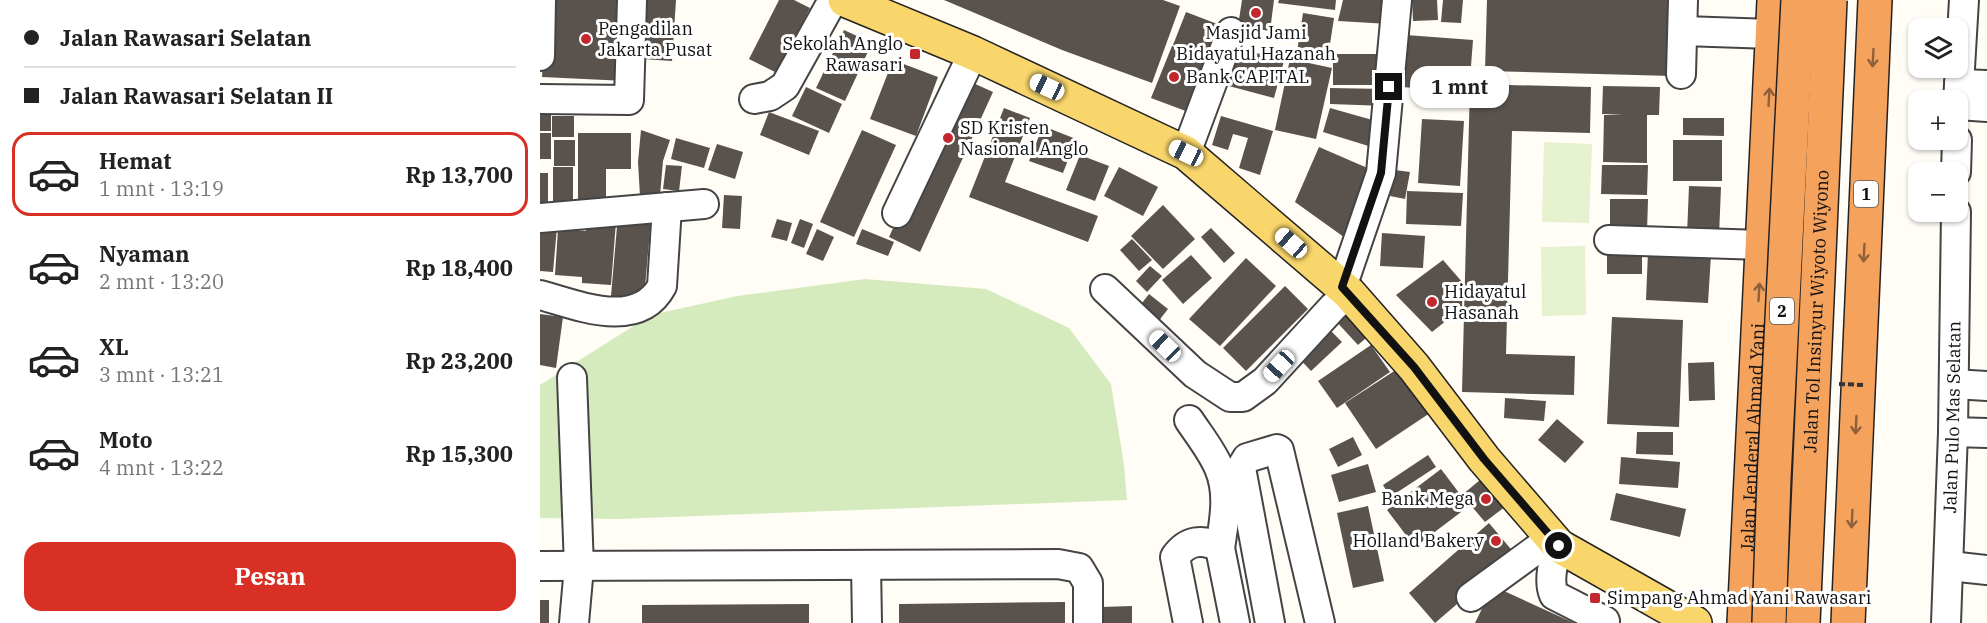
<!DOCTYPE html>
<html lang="id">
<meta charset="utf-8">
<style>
:root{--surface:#fff;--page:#f6f6f6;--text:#222;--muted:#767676;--line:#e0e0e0;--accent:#d93025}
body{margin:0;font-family:"IBM Plex Serif",serif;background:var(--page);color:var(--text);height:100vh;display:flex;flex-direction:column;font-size:22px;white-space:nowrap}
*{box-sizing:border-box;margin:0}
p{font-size:20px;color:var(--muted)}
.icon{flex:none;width:33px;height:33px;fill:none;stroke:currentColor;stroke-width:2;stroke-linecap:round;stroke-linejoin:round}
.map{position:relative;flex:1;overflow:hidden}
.drawer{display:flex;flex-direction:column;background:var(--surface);width:540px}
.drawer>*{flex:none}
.hud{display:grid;align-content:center;height:132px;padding:0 24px;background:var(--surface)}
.fabs{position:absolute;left:1368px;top:18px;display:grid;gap:12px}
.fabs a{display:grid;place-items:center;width:60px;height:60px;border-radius:12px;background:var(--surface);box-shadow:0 2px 4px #0004;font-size:30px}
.end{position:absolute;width:27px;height:27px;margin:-14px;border:8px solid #111;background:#fff;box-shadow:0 0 0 3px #fff}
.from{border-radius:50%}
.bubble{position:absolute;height:42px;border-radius:18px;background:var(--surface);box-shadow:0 2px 4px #0004;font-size:20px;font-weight:700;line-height:42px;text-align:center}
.car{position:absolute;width:18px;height:36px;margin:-18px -9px;border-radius:8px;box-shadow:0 0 4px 2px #0007;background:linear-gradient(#fff 24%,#345 0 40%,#fff 0 76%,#345 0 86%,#fff 0)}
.hud b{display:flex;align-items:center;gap:21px;height:57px;font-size:22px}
.hud b+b{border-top:2px solid var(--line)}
.hud i{width:15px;height:15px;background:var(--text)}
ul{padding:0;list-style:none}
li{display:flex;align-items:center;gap:18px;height:84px;margin:0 12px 9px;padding:0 12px;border:3px solid transparent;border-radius:18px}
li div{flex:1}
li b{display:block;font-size:22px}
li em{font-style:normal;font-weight:700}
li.selected{border-color:var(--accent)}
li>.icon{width:54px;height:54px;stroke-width:1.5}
.action{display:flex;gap:12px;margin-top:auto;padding:12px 24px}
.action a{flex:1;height:69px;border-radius:18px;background:var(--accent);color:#fff;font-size:24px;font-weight:700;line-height:69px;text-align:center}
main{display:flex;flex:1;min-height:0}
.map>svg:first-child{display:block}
</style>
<main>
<section class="drawer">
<div class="hud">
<b><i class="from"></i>Jalan Rawasari Selatan</b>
<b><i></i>Jalan Rawasari Selatan II</b>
</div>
<ul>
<li class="selected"><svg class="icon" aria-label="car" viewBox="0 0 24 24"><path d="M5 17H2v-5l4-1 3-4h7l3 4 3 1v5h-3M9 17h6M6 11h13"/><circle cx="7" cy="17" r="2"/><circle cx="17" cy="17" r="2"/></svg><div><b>Hemat</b><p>1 mnt · 13:19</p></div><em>Rp 13,700</em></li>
<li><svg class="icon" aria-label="car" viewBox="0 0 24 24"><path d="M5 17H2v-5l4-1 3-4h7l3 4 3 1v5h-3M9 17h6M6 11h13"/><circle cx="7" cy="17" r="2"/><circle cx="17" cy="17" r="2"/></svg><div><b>Nyaman</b><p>2 mnt · 13:20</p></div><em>Rp 18,400</em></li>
<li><svg class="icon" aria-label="car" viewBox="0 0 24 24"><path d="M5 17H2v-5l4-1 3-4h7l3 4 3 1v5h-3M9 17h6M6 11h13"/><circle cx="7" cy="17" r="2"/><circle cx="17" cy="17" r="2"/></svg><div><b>XL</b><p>3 mnt · 13:21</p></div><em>Rp 23,200</em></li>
<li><svg class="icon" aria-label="car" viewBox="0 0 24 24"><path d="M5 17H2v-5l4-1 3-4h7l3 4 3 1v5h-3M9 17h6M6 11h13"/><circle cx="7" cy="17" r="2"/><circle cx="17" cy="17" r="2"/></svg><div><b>Moto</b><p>4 mnt · 13:22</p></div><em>Rp 15,300</em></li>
</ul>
<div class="action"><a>Pesan</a></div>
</section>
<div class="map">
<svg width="1447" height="623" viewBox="0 0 1447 623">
<rect width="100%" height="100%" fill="#fffdf5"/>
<polygon fill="#d5ebbd" points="325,279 446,289 529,328 571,384 584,465 587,500 78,519 0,518 0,385 111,315 197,296"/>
<g fill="#e6f2cf">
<polygon points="1004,142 1052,144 1049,223 1002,222"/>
<polygon points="1045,246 1046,315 1002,316 1001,247"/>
</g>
<g fill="#5a524d">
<polygon points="6,0 89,0 86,81 2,77"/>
<polygon points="107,0 136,0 132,61 103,59"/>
<polygon points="239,0 254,0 270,8 237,73 209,59"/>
<polygon points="404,0 623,0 640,6 612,83 522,50"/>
<polygon points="702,0 734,0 730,31 698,26"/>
<polygon points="739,0 796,0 795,10 738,3"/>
<polygon points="803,0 851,0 849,24 798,21"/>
<polygon points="872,0 897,0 898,20 873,21"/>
<polygon points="903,0 923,0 921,23 901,22"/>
<polygon points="947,0 1134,0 1132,76 945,71"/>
<polygon points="646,12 685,27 672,60 633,45"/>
<polygon points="763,13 794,18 788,57 757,52"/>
<polygon points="304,30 332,43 305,101 276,88"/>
<polygon points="866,35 933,40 929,92 862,87"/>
<polygon points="632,46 671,62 651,113 611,98"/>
<polygon points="696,47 744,61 734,98 685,85"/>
<rect x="793" y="54" width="50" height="31"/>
<polygon points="750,59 792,68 776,139 735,130"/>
<polygon points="353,60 398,77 376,136 330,119"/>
<polygon points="422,78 453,92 380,252 349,237"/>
<polygon points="930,84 1051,87 1050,133 972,131 966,354 1035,356 1034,395 922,392"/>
<polygon points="1063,86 1120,87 1119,115 1107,115 1107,163 1063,162 1064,115 1083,114 1062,114"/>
<polygon points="266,87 302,104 289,133 252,116"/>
<polygon points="790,88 846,89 846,106 790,104"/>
<polygon points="464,108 490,118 465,182 558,216 548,242 429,197"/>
<polygon points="790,108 843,123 835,148 783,132"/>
<polygon points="229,112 279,131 269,155 220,135"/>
<rect x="0" y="114" width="11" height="17"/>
<rect x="12" y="116" width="22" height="21"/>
<polygon points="681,116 733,131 720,175 699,168 708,138 693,134 688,150 672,145"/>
<polygon points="1143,118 1184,118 1184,136 1143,135"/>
<polygon points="882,119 924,121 920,186 878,183"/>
<polygon points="503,126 536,139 523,173 489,161"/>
<polygon points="101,130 130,140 123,161 120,196 100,196 98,162"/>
<polygon points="322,130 356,145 314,237 280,222"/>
<rect x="0" y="133" width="11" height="26"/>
<polygon points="38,133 91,133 91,169 66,169 66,206 38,206"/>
<polygon points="136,138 170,148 164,168 131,159"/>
<rect x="14" y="140" width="21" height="26"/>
<rect x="1133" y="140" width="49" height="41"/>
<polygon points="177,144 203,152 195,179 168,170"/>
<polygon points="779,147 839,173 808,240 755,202"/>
<polygon points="540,155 569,166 555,201 526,190"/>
<polygon points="126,165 142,166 139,191 123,189"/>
<polygon points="1062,165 1108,165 1107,195 1061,194"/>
<rect x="13" y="167" width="20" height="42"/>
<polygon points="579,167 618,187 603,216 564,196"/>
<polygon points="855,170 870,172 865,199 850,196"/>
<rect x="0" y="173" width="8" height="37"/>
<polygon points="1149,186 1181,187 1179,236 1147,235"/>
<polygon points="867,191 923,193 921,226 866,224"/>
<polygon points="184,195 202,196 200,229 182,228"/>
<polygon points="1070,199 1108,199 1107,231 1070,230"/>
<polygon points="623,205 655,239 623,269 591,236"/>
<polygon points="78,215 111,218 104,299 71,296"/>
<polygon points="237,219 252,223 247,241 231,237"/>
<polygon points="260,219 273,224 264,248 251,243"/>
<polygon points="47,220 76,222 71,285 42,283 42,277 15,275 18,229 46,231"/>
<polygon points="0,225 17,227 13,272 0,271"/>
<polygon points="671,228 695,253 684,263 661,237"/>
<polygon points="277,229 294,237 283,261 266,254"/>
<polygon points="322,229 354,242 348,256 316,244"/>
<polygon points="842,233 885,236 883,268 840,266"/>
<polygon points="592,239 612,260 599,271 580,250"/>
<rect x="1067" y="247" width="35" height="27"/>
<polygon points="1108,252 1171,255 1168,303 1106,300"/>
<polygon points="651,255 672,278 643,304 622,280"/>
<polygon points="706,258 736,286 680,346 649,319"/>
<polygon points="903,260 923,283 922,308 892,332 856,295"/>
<polygon points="610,266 622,276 607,292 596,281"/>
<polygon points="745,286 768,309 706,371 683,348"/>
<polygon points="609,294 628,309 614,327 595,312"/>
<polygon points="810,304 834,331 818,345 794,319"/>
<polygon points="0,314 23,317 16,368 0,365"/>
<polygon points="1072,317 1143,320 1139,427 1067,424"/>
<polygon points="786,326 802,342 771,371 755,354"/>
<polygon points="831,345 850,372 797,408 778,381"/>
<polygon points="1174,362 1175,400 1149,401 1148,363"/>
<polygon points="862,366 893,411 836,449 805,403"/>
<polygon points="965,398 1006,401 1004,421 964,418"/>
<polygon points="1017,419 1044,442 1025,463 998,440"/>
<polygon points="1097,432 1133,432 1133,455 1096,454"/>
<polygon points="813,437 822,455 798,467 789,449"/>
<polygon points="888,455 896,467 850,497 843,485"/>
<polygon points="1081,457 1140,462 1138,488 1079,484"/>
<polygon points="828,464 836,492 799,502 791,475"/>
<polygon points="901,469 929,506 875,547 847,510"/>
<polygon points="946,475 970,503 945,522 922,495"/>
<polygon points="1076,493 1146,509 1140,537 1070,520"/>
<polygon points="828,506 844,581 813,588 797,513"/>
<polygon points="949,523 975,554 895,623 869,593"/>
<polygon points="953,586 1034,623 935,623"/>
<rect x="0" y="600" width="9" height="23"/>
<polygon points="525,602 525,623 359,623 359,604"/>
<polygon points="269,604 269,623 102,623 102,605"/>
<polygon points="592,606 592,623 560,623 560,607"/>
</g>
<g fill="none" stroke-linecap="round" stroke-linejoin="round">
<defs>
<g id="minor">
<polyline points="1143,31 1232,34"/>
<polyline points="0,56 1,0"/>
<polyline points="1141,74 1143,0"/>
<polyline points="1419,84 1447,85"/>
<polyline points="0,99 89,100 92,0"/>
<polyline points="214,99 230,96 245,86 293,0"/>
<polyline points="1418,102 1424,0"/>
<polyline points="1418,105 1447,107"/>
<polyline points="646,153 691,32"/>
<polyline points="1416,172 1417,140"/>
<polyline points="357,213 433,53"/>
<polyline points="0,218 164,204"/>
<polyline points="1069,240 1222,245"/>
<polyline points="802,287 841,173 857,0"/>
<polyline points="565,289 655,374 690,397 703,397 725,381 793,307 809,293"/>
<path d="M0,295C37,305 98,331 122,286L127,207"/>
<polyline points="32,378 39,567 34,623"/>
<polyline points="1414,384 1447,386"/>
<path d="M649,420C659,435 672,451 679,468C690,493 684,522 680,548"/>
<polyline points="1413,432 1447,433"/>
<path d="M1019,546C1013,560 1008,581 1014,595L1065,621"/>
<polyline points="326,565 327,623"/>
<polyline points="0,566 518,564 539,568 548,583 548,623"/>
<polyline points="1410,566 1447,570"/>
<polyline points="931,597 1012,538"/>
<path d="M648,623L635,557C647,540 663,538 680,548L695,623"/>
<polyline points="730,623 701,468 707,458 737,449 739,450 780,623"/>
<path id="s1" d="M1406,623L1413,432L1416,212"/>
</g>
<polyline id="major" points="305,0 433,53 646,153 809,293 874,367 944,459 1019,546 1155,623"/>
<g id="highway">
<path id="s2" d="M1204,623L1234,0"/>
<polyline points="1308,623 1335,0"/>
</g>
</defs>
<use href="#minor" stroke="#444" stroke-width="32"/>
<use href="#major" stroke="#222" stroke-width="36"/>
<use href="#highway" stroke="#222" stroke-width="36"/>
<use href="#minor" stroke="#fff" stroke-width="28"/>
<use href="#major" stroke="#f9d66b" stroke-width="33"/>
<use href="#highway" stroke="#f5a25d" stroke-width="33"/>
<defs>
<g id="highway-bridge">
<polyline points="1229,623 1234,479 1258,0"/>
<path id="s3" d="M1263,623L1290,0"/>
</g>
</defs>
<use href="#highway-bridge" stroke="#222" stroke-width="36" stroke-linecap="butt"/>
<polyline stroke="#333" stroke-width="4" stroke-dasharray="6 3" stroke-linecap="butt" points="1299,384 1325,385"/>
<use href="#highway-bridge" stroke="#f5a25d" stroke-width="33"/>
</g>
<defs><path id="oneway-shaft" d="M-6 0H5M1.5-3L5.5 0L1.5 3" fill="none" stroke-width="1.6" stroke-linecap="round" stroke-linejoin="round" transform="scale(1.5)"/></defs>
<g stroke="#8e613b">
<use href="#oneway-shaft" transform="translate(1333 58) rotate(93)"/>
<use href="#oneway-shaft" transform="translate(1229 97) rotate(-87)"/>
<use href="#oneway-shaft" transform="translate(1324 253) rotate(93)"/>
<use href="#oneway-shaft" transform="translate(1219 292) rotate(-87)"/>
<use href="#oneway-shaft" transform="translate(1316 425) rotate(93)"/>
<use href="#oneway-shaft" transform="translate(1312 519) rotate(93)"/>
</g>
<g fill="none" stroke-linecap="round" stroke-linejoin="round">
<polyline stroke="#111" stroke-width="8" points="849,87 841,173 802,287 874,367 944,459 1019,546"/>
</g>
<g fill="#c4262e" stroke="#fff" stroke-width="2">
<circle cx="716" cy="13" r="6"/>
<circle cx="46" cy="39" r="6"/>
<rect x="369" y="48" width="12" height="12" rx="3"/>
<circle cx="634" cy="77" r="6"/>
<circle cx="408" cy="138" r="6"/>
<circle cx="892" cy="302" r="6"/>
<circle cx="946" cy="499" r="6"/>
<circle cx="956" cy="541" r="6"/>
<rect x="1049" y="592" width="12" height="12" rx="3"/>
</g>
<g text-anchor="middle" stroke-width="6" stroke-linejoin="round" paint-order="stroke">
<g fill="#fff" stroke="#585858" stroke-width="1.5">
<rect x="1314" y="181" width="24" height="26" rx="4.5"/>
<rect x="1230" y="298" width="24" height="26" rx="4.5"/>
</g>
<g font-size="16" font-weight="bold" fill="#111">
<text x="1326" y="200">1</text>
<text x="1242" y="317">2</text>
</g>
<g font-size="18" fill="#111" stroke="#fff" text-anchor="start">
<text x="58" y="35">Pengadilan<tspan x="58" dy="21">Jakarta Pusat</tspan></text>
<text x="716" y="39" text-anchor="middle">Masjid Jami<tspan x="716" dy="21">Bidayatul Hazanah</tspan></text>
<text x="363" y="50" text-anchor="end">Sekolah Anglo<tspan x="363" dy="21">Rawasari</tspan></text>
<text x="646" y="83">Bank CAPITAL</text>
<text x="420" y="134">SD Kristen<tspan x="420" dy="21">Nasional Anglo</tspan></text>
<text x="904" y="298">Hidayatul<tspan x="904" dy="21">Hasanah</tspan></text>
<text x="934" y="505" text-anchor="end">Bank Mega</text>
<text x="944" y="547" text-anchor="end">Holland Bakery</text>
<text x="1067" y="604">Simpang Ahmad Yani Rawasari</text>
</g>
<g font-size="18" fill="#111" stroke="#fff">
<text dy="6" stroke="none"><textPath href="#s3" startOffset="312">Jalan Tol Insinyur Wiyoto Wiyono</textPath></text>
<text dy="6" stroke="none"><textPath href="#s1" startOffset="206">Jalan Pulo Mas Selatan</textPath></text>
<text dy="6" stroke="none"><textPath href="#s2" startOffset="186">Jalan Jenderal Ahmad Yani</textPath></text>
</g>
</g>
</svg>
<div class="fabs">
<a><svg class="icon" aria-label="layers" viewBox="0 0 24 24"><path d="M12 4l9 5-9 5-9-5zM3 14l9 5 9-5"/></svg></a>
<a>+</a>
<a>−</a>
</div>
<i class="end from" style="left:1019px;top:546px"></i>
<i class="end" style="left:849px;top:87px"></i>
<div class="bubble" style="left:870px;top:66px;width:99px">1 mnt</div>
<i class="car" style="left:507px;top:87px;rotate:295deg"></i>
<i class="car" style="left:646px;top:153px;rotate:295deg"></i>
<i class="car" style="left:751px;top:243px;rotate:311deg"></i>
<i class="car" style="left:625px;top:346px;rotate:314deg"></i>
<i class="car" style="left:739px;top:366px;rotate:223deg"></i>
</div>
</main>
